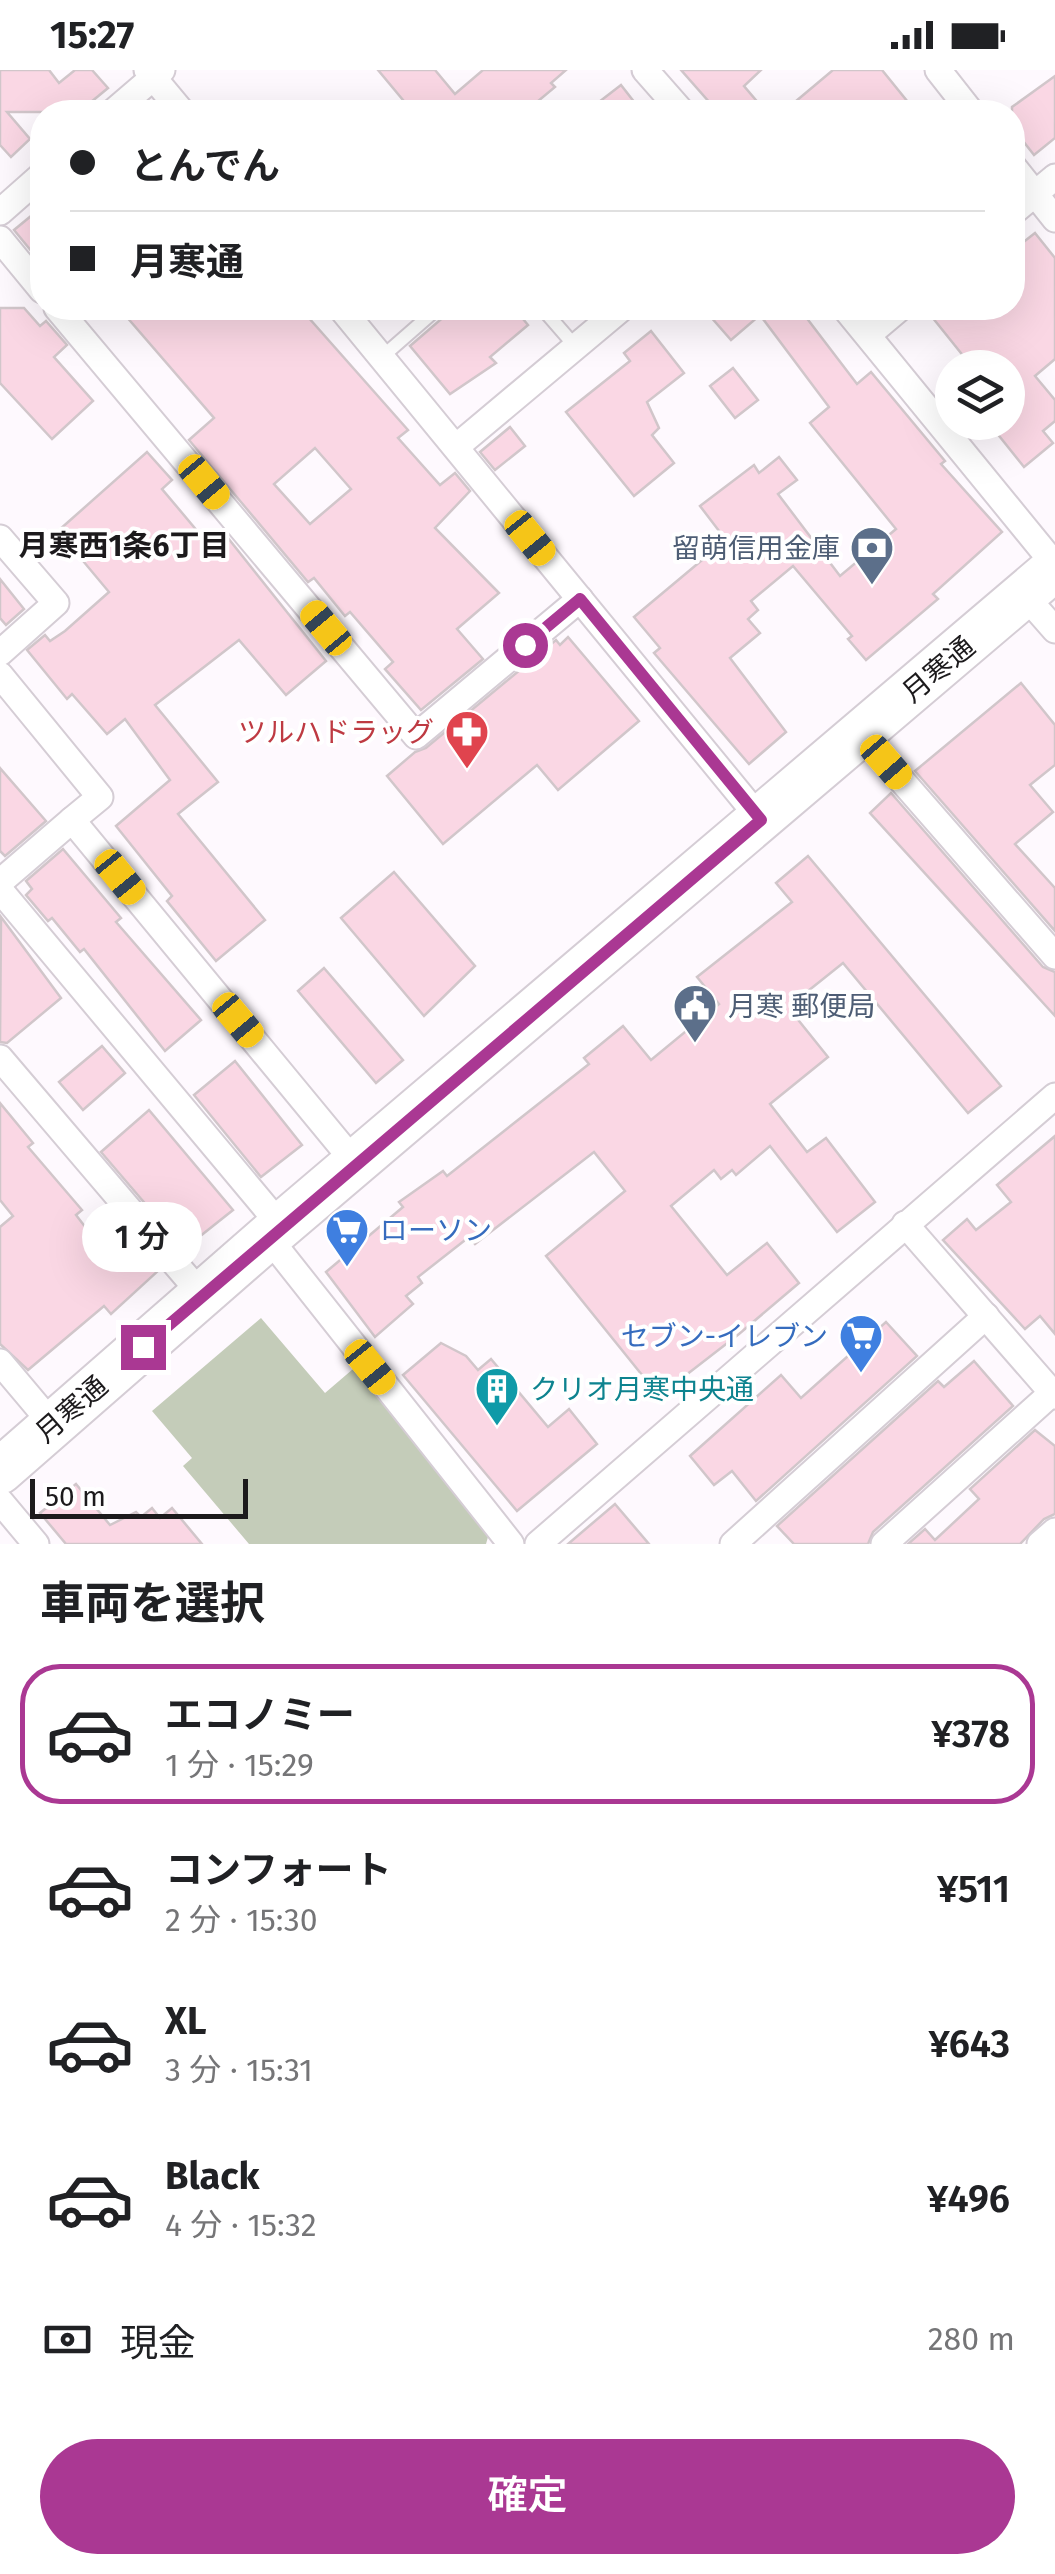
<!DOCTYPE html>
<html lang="ja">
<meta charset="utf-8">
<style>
:root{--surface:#fff;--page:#f2f2f2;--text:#202124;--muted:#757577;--line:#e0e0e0;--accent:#aa3893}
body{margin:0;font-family:"Fira Sans","Noto Sans JP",sans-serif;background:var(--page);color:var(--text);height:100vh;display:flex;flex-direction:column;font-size:38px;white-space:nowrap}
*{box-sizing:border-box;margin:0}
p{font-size:32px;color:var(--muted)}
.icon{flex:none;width:55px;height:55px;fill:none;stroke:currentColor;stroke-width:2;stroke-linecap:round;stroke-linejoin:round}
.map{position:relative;height:1474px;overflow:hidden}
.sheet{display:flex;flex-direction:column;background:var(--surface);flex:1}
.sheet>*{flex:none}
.guide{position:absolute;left:30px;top:30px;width:995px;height:220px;border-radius:40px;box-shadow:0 10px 40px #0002;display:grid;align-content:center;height:220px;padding:0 40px;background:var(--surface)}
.buttons{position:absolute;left:935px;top:280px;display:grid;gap:20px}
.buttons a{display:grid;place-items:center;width:90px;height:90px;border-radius:50%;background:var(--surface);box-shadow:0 10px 40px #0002;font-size:50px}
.scale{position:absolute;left:30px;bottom:25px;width:218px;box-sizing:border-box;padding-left:10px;border:5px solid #1c1a1c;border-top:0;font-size:28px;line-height:35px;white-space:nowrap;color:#1c1a1c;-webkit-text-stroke:8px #fff;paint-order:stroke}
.end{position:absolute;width:45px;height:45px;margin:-22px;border:12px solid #aa3893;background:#fff;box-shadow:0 0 0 5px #fff}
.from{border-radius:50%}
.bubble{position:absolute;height:70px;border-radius:35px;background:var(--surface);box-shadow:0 10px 40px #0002;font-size:32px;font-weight:600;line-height:70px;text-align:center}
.car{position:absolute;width:30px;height:60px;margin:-30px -15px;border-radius:12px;box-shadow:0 0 8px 2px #0007;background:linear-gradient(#f5c518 24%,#345 0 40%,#f5c518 0 76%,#345 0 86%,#f5c518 0)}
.guide b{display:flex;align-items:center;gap:35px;height:95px;font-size:38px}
.guide b+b{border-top:2px solid var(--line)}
.guide i{width:25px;height:25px;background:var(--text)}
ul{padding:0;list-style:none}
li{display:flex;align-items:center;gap:30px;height:140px;margin:0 20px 15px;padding:0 20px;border:5px solid transparent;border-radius:40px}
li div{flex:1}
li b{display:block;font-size:38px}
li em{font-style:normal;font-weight:600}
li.selected{border-color:var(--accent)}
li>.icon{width:90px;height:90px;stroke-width:1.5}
h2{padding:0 40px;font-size:45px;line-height:120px}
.pay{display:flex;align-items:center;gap:25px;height:110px;padding:0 40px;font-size:38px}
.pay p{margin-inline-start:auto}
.cta{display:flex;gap:20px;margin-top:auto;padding:20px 40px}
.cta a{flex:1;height:115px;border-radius:60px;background:var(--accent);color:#fff;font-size:40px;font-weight:600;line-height:115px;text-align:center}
.status{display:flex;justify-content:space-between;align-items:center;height:70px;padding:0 50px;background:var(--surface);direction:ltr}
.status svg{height:28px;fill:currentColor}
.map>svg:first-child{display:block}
</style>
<div class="status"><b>15:27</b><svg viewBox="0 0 49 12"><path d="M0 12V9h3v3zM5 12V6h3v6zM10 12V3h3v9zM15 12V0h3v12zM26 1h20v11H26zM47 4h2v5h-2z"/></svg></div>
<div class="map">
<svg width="1055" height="1474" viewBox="0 0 1055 1474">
<rect width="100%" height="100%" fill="#fef9fe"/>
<polygon fill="#c4ccb9" points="261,1248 325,1323 353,1299 490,1460 486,1474 249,1474 183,1396 192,1388 152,1341"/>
<g fill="#fad7e4" stroke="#d1c6ca" stroke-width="2.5" fill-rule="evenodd">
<polygon points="0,0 49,0 59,13 75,0 92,0 108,18 79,42 7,42 30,69 11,87 0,75"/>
<polygon points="378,0 435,0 455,24 483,0 566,0 551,13 555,17 525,42 413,42"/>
<polygon points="681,0 761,0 744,16 766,42 718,42"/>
<polygon points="833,0 882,0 916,42 783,42"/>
<polygon points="1055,6 1055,68 1034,85 1012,57 1012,37"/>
<polygon points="621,15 642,42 586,42"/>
<polygon points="42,137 42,194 14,160"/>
<polygon points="1035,163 1055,188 1055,289 1035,306 1055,330 1055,351 1043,361 1053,373 1024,397 988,352 1008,352 1008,298 973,298 932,247 943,238 1012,238 1012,181"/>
<polygon points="0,238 24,238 40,256 46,251 67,275 54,287 93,331 52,369 0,313"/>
<path d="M119,238H300L408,360L398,368L440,415L455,403L470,421L435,458L499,523L457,559L483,589L421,640L385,599L393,592L350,542L345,546L314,508L308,512L189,370L214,348ZM315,378L351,419L310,454L274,414Z"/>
<polygon points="454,238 514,238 528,255 490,287 496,293 450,324 410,276"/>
<polygon points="703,238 799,238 857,314 871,302 945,391 941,394 1002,462 933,524 938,529 866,590 848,569 852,566 793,496 751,531 758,540 748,549 760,563 730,588 786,662 749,694 654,583 660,578 634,547 726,470 700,436 754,395 759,403 779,387 797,410 778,424 840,506 896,459 810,353 829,337 760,245 731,270"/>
<polygon points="651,261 684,303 647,332 659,358 652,365 674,393 634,426 566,342 630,291 624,283"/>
<polygon points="733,298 758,330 735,348 710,316"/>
<polygon points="510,357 525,376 495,400 480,382"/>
<polygon points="147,382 172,410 162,419 209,475 224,463 326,591 286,625 239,570 155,635 218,712 178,744 265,850 216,891 167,831 172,826 116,756 170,710 125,649 107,664 72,624 67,629 27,580 45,565 50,571 65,561 109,522 58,461"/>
<polygon points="0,509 24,539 6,555 0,548"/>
<polygon points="568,567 639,651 558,720 537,695 443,774 387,706 415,682 426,678 556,570 560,575"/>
<polygon points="1021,613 1055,655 1055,695 1030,715 1053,742 1015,774 1055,818 1055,861 915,701"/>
<polygon points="0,698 46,751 5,786 0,781"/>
<polygon points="891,723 1043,897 1055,902 1055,946 870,743"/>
<polygon points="63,779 121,848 116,852 201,950 165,981 84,879 80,882 52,848 48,851 26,825 32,819 26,811"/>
<polygon points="808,786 1001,1016 968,1043 843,893 803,925 806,929 791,941 828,987 770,1034 807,1082 826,1068 875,1132 837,1162 770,1076 736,1105 732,1100 721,1109 714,1100 671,1136 727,1205 767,1173 799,1213 739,1264 659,1326 546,1186 625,1121 594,1082 475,1174 469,1167 418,1207 422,1213 406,1226 413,1234 375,1267 326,1202 403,1137 399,1132 443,1101 447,1106 589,994 584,988 623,956 651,990 719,934 697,907 792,832 776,813"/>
<polygon points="394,802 475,896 424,946 341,848"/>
<polygon points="1,847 61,928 7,973 0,972"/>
<polygon points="324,898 403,990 376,1013 298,921"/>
<polygon points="102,976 125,1003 83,1040 59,1012"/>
<polygon points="235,991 302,1075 261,1107 194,1025"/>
<polygon points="0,1033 33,1073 28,1077 82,1140 76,1145 106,1184 129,1165 159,1200 111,1244 104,1236 28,1300 0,1274 0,1157 13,1146 0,1130"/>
<polygon points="149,1040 233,1140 184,1179 101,1082"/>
<polygon points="1055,1066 1055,1264 1040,1246 1025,1259 943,1170 967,1149 976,1160 1011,1132 997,1115"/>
<polygon points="886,1252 917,1286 756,1431 732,1401 714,1415 690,1386 781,1305 801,1328"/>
<polygon points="441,1273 466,1286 478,1300 491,1289 548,1357 569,1339 597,1374 517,1441 403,1305"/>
<polygon points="974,1291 1013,1336 873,1462 868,1474 794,1474 777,1456 938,1311 944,1317"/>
<polygon points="1035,1360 1055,1376 1055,1444 1044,1449 1020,1474 908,1474 925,1459 935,1470 979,1429 970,1419"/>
<polygon points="76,1414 110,1455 136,1442 141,1447 152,1438 160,1448 172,1438 202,1474 66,1474 40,1443"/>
<polygon points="615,1434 649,1474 568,1474"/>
</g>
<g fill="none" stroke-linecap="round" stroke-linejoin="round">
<defs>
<g id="lane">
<polyline points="542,238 575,276"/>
<polyline points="382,287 438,238"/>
</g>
<g id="street">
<polyline points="147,0 182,42"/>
<polyline points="645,0 682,42"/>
<polyline points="938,0 971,42"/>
<polyline points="113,42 162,0"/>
<polyline points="1012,95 1055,149"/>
<polyline points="0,142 42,105"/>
<polyline points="1012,143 1055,107"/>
<polyline points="0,169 42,220"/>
<polyline points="57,238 416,666 580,529"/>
<polyline points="341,238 761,750"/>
<polyline points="845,238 1055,495"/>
<polyline points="868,265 900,238"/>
<polyline points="456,377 622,238"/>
<polyline points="0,468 56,533 0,583"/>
<polyline points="1026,527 1055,560"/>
<polyline points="0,605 100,727 72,750"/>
<polyline points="862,665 1055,886"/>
<polyline points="0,812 72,750 356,1094"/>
<polyline points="0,820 281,1156"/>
<polyline points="0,988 202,1225"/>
<polyline points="905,1154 1055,1326"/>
<polyline points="268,1167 511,1474"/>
<polyline points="0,1292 53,1355"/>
<polyline points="0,1431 36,1474"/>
<polyline points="538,1474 1055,1026"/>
<polyline points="733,1474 986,1246"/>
<polyline points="884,1474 1052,1323"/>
<polyline points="1040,1474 1055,1461"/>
</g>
<polyline id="highway" points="0,1401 268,1167 1055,498"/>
</defs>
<use href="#lane" stroke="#d5cdd5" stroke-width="16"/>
<use href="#street" stroke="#d5cdd5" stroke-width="29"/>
<use href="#highway" stroke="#d5cdd5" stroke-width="49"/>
<use href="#lane" stroke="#fff" stroke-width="12"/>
<use href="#street" stroke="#fff" stroke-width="25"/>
<use href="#highway" stroke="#fff" stroke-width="45"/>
</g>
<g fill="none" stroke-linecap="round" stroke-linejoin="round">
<polyline stroke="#aa3893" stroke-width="12" points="143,1277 761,750 580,529 525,575"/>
</g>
<defs>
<symbol id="bank-pin" viewBox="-11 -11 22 30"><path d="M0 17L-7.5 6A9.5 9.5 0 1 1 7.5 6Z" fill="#5c6f8a" stroke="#fff"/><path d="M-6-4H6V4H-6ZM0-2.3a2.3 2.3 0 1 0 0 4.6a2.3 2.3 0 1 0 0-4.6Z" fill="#fff"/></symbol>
<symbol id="pharmacy-pin" viewBox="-11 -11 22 30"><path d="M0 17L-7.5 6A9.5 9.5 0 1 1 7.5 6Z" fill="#e0444e" stroke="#fff"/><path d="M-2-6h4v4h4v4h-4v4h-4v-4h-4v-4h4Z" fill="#fff"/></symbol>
<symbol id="civic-pin" viewBox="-11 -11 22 30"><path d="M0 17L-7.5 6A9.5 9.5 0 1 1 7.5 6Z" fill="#5c6f8a" stroke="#fff"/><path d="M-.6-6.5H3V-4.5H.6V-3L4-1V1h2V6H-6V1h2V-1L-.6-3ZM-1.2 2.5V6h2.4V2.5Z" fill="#fff"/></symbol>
<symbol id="supermarket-pin" viewBox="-11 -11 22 30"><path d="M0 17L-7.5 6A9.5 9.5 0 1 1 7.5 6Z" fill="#3f7fe0" stroke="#fff"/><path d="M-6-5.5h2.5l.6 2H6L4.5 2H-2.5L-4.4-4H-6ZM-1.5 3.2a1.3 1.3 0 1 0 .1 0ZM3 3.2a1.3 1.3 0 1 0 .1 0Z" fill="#fff"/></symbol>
<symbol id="building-pin" viewBox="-11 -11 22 30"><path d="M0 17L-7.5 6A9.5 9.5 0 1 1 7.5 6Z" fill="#0f9aa8" stroke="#fff"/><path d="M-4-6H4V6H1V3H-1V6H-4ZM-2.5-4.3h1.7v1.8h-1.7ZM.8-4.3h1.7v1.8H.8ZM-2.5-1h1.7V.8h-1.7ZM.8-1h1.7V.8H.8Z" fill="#fff"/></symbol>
</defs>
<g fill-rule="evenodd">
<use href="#bank-pin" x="847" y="453" width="50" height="68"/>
<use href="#pharmacy-pin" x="442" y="637" width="50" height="68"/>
<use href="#civic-pin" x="670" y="911" width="50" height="68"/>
<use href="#supermarket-pin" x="322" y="1135" width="50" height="68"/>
<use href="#supermarket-pin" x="836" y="1241" width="50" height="68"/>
<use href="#building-pin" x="472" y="1294" width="50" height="68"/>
</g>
<g text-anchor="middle" stroke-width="8" stroke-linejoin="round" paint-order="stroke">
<g font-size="28" fill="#4e5e75" stroke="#fff" text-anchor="end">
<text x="840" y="488">留萌信用金庫</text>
<text x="728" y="946" text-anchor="start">月寒 郵便局</text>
</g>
<g font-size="28" fill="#1c1a1c" stroke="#fff">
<text transform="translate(938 599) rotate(-40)" y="10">月寒通</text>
<text transform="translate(71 1339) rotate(-41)" y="10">月寒通</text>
</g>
<g font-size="28" fill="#be3a42" stroke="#fff" text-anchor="end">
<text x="434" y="672">ツルハドラッグ</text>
</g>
<g font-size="28" fill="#366cbe" stroke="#fff" text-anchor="start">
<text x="380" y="1170">ローソン</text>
<text x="828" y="1276" text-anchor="end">セブン-イレブン</text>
</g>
<g font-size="28" fill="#0d838f" stroke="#fff" text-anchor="start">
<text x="530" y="1329">クリオ月寒中央通</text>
</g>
<g font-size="30" font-weight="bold" fill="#1c1a1c" stroke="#fff">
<text x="124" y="486">月寒西1条6丁目</text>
</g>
</g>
</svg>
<div class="buttons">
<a><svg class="icon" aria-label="layers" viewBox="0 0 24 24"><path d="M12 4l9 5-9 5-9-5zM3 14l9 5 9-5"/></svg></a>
</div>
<div class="scale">50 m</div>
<i class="end from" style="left:525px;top:575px"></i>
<i class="end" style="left:143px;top:1277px"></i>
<div class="bubble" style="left:82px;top:1132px;width:120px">1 分</div>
<i class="car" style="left:204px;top:412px;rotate:140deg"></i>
<i class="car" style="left:530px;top:468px;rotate:141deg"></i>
<i class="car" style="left:326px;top:558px;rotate:320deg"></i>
<i class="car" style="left:886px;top:692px;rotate:139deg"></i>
<i class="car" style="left:120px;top:807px;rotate:141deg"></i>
<i class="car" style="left:238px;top:950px;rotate:140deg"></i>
<i class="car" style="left:370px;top:1297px;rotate:141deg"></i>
<div class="guide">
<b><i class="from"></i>とんでん</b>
<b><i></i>月寒通</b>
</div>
</div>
<section class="sheet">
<h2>車両を選択</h2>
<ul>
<li class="selected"><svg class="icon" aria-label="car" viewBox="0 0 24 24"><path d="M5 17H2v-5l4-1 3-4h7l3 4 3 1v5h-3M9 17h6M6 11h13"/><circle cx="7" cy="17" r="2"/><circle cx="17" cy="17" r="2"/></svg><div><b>エコノミー</b><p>1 分 · 15:29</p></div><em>¥378</em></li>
<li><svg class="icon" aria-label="car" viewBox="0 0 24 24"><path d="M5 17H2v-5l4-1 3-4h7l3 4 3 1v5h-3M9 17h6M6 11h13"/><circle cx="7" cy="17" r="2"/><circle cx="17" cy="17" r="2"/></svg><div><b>コンフォート</b><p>2 分 · 15:30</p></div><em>¥511</em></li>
<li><svg class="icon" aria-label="car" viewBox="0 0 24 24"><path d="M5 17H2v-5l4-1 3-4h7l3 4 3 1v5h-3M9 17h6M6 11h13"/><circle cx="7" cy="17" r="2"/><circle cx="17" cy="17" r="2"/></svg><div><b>XL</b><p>3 分 · 15:31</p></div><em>¥643</em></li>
<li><svg class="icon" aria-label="car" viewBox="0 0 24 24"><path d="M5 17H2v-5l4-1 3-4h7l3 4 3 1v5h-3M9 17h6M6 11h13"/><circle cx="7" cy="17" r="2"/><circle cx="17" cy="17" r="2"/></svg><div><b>Black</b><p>4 分 · 15:32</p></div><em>¥496</em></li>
</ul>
<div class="pay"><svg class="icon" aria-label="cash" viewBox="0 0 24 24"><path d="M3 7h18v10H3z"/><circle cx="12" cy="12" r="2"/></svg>現金<p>280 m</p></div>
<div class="cta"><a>確定</a></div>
</section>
